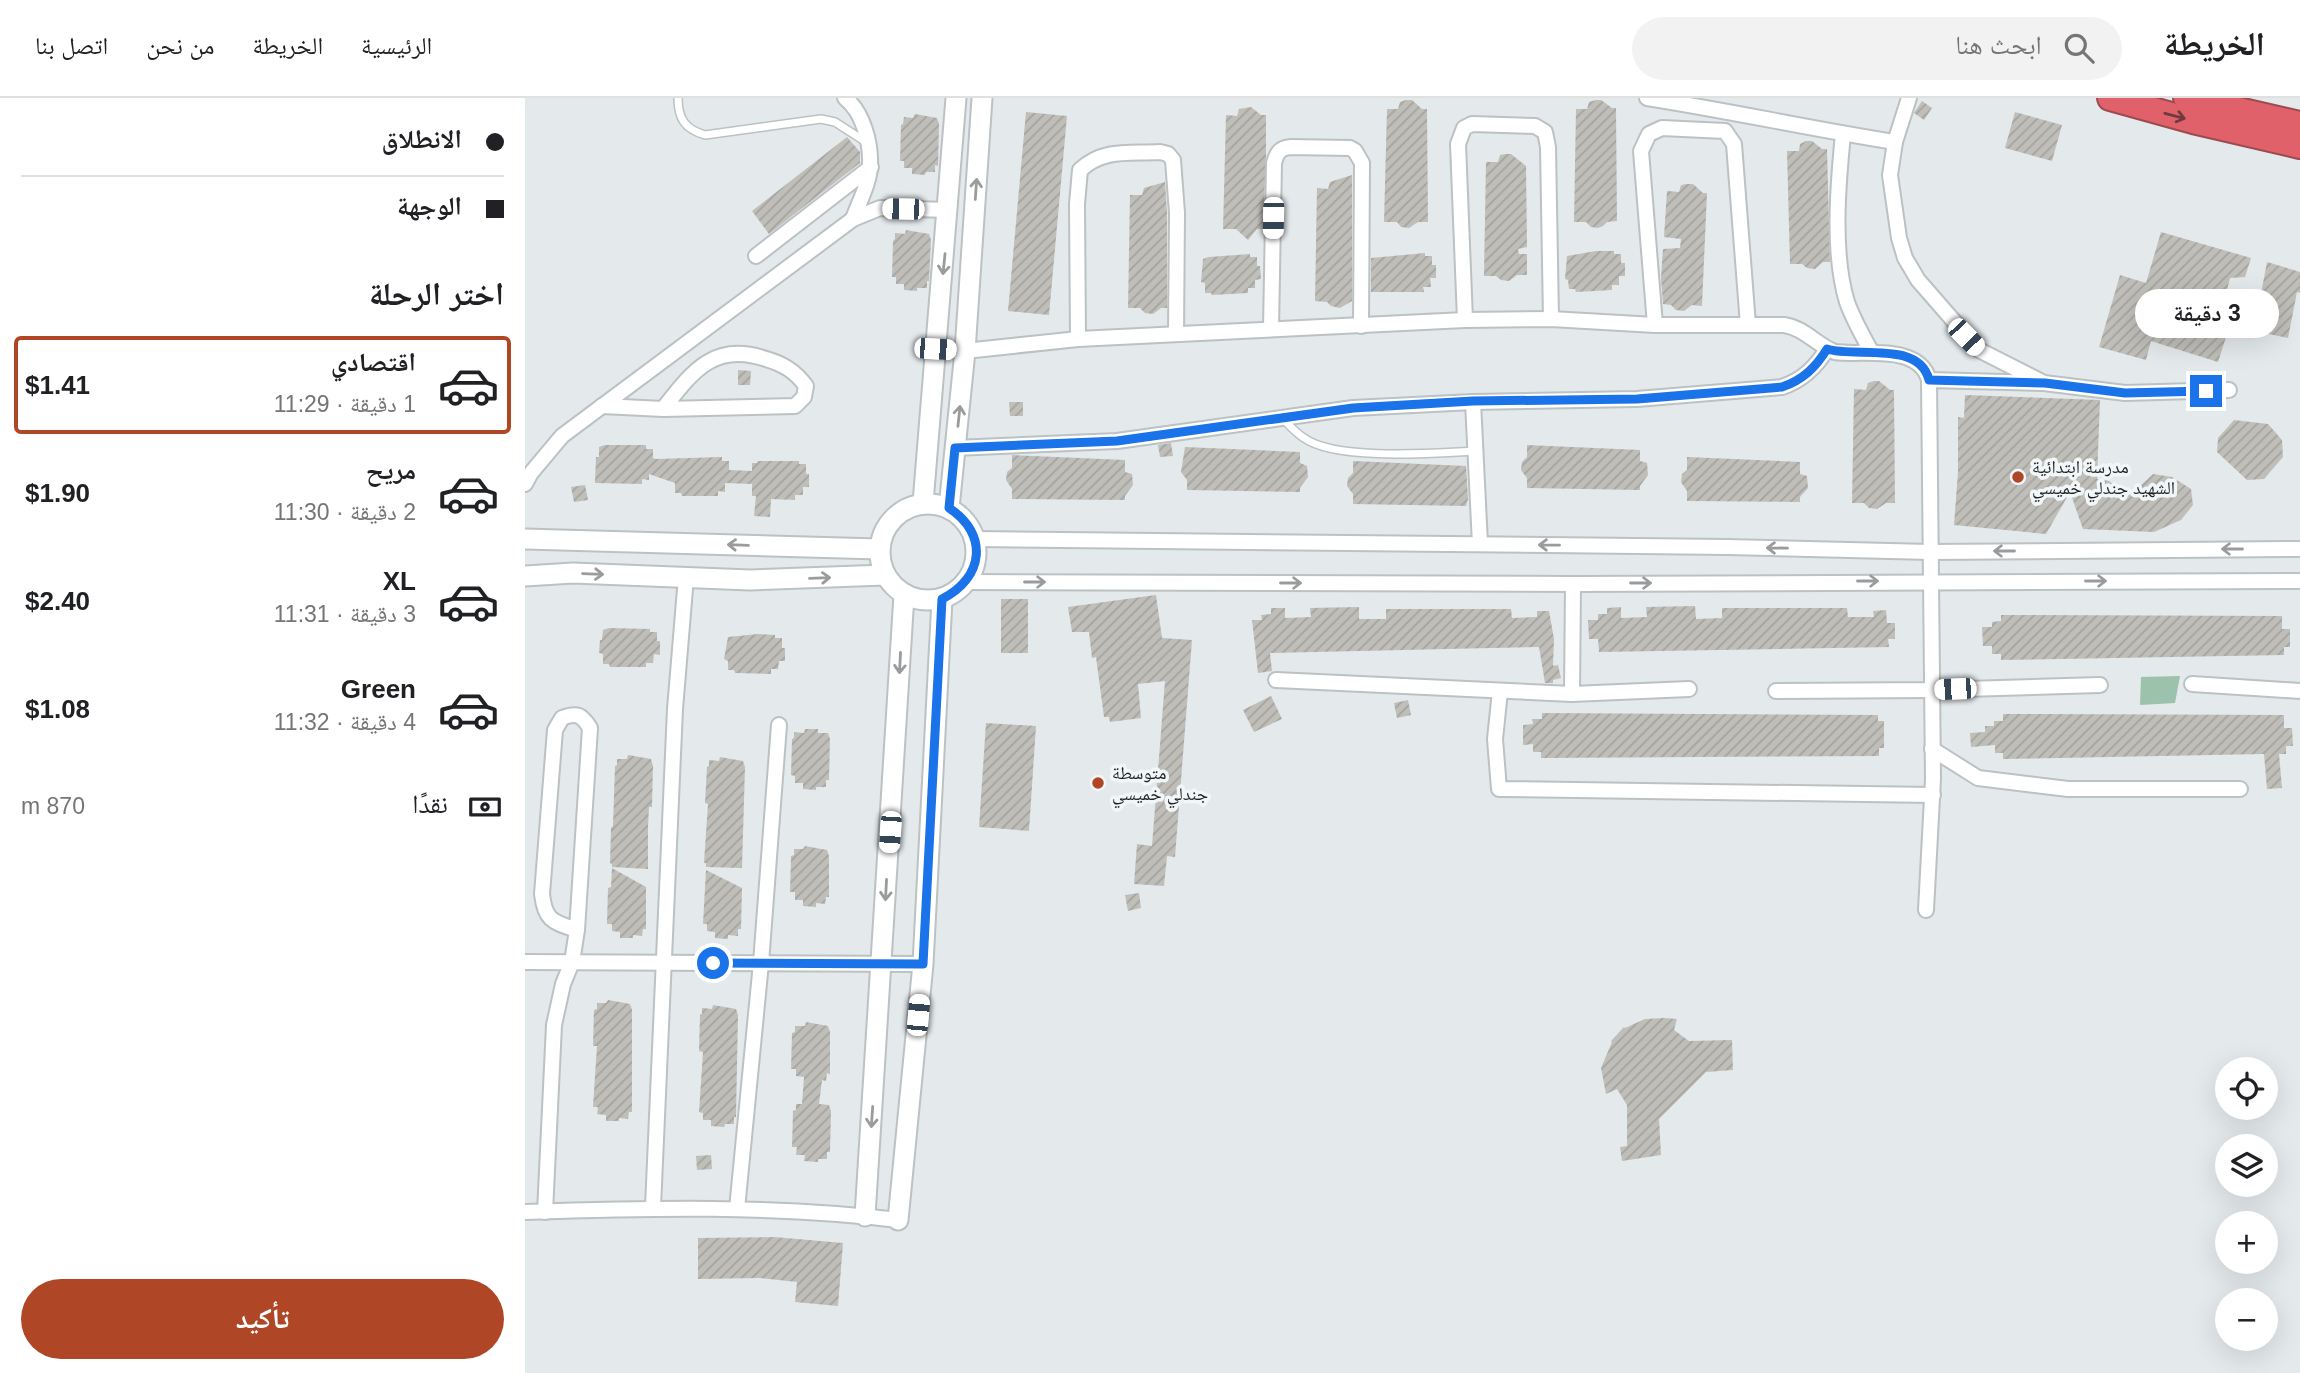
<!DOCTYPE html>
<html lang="ar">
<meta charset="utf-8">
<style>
:root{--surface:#fff;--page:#f2f2f2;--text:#202124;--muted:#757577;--line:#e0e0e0;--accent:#af4726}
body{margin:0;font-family:Arial,"Noto Naskh Arabic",sans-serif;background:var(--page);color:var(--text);direction:rtl;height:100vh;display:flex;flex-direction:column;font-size:26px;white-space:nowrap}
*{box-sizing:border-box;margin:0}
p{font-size:23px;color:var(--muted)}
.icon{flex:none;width:38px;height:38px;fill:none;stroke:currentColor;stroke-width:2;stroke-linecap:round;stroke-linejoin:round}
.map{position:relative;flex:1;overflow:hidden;direction:ltr}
.sheet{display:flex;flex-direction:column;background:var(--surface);width:525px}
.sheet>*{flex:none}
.banner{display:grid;align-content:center;height:154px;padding:0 21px;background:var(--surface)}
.fabs{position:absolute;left:1690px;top:959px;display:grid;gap:14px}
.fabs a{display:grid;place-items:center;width:63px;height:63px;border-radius:50%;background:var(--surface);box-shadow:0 7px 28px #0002;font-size:35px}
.end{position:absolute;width:32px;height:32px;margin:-16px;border:9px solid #1a73e8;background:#fff;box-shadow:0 0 0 4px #fff}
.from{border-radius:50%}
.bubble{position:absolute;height:49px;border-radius:24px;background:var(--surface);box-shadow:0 7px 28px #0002;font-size:23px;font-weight:800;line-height:49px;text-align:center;direction:rtl}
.car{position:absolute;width:21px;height:42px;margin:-21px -10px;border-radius:9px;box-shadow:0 0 5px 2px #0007;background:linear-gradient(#fff 24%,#345 0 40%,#fff 0 76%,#345 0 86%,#fff 0)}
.banner b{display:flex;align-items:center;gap:24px;height:66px;font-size:26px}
.banner b+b{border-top:2px solid var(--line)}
.banner i{width:18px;height:18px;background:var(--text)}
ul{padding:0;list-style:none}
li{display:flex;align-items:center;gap:21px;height:98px;margin:0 14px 10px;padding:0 7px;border:4px solid transparent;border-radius:7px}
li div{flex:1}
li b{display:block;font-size:26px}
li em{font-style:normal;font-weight:800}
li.current{border-color:var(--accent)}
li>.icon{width:63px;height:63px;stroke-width:1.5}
h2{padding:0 21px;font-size:32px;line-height:84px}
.pay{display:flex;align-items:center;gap:18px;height:77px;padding:0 21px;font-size:26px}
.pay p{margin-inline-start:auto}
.action{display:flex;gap:14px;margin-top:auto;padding:14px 21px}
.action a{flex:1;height:80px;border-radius:42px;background:var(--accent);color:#fff;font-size:28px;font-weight:800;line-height:80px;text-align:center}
header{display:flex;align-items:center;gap:42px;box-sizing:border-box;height:98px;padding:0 35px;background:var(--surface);border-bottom:2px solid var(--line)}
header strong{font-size:33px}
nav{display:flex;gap:38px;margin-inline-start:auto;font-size:24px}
.search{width:490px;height:63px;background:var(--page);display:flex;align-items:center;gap:18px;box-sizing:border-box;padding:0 24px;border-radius:38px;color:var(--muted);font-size:26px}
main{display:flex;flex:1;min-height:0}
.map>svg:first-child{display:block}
</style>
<header>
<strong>الخريطة</strong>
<div class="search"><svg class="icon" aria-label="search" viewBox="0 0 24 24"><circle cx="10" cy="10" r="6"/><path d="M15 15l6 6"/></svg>ابحث هنا</div>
<nav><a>الرئيسية</a><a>الخريطة</a><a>من نحن</a><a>اتصل بنا</a></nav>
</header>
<main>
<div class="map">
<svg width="1775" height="1275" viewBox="0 0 1775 1275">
<defs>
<pattern id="building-hatch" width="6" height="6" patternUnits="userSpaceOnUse" patternTransform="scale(1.75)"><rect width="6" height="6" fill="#c0beb9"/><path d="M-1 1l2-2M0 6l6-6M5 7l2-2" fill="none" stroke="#a5a39f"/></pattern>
</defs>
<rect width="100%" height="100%" fill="#e4e9ec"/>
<polygon fill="#9cc2ac" points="1655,578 1650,605 1615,607 1616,579"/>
<g fill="url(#building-hatch)">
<polygon points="881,2 887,2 897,11 902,11 903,124 893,124 884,130 876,129 872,124 859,124 862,11 873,11 875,4"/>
<polygon points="1071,2 1076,2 1087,10 1091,10 1092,123 1082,124 1078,128 1073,130 1066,129 1061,124 1049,124 1051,11 1062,11 1064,4"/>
<polygon points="1397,3 1407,10 1399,22 1389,15"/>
<polygon points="726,9 736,17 741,17 741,58 738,131 732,131 723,142 711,131 698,131 701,17 712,18 714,11"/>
<polygon points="501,14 542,18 524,217 483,213"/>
<polygon points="1490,14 1537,27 1527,63 1480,50"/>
<polygon points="390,16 412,20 414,26 413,68 410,67 410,74 401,74 400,77 387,76 387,70 379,70 379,63 375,63 376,27 378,26 379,19 388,20"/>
<polygon points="322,39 335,54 335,65 244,136 227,113"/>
<polygon points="1281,43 1287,43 1297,51 1302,51 1305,164 1298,164 1290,171 1282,170 1277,166 1265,166 1262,53 1274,53 1275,46"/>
<polygon points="981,56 986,56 1001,68 1002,149 993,151 994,156 1002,156 1002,177 992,177 984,183 976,182 971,178 959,178 961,64 973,64 975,57"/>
<polygon points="827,77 827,203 815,210 806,208 802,204 790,203 792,90 803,91 805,84"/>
<polygon points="640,84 642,115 642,210 636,210 628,216 620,215 615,210 603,210 605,97 617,97 619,90"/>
<polygon points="1162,86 1168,86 1178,95 1182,95 1177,208 1167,207 1159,213 1151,212 1146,207 1138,206 1136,180 1138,151 1155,150 1156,141 1139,139 1142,93 1154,94 1156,87"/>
<polygon points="381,132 404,136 406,142 404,183 402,183 402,190 392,190 392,193 379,192 379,186 371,186 371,179 367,179 368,143 370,141 370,135 380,136"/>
<polygon points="1636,134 1726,160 1720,179 1705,180 1698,208 1710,211 1693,264 1626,243 1621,262 1574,249 1595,177 1621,185"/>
<polygon points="1071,153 1089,153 1089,156 1096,156 1096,165 1100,165 1100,178 1094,178 1094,187 1087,187 1087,192 1051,194 1050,191 1044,191 1043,182 1040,181 1042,158"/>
<polygon points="900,155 900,158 907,158 907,167 911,167 911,180 905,180 906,189 898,189 899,194 846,194 846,160"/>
<polygon points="725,156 725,159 732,159 732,168 735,168 736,181 730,182 730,190 723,190 723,195 687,197 686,195 680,195 680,185 676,184 678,161 684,159"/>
<polygon points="1742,164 1775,174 1775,195 1772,194 1763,240 1729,233"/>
<polygon points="213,272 226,273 225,287 213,287"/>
<polygon points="1349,283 1354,283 1365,292 1369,292 1370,405 1361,405 1352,411 1344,410 1339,405 1327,405 1329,291 1341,292 1343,285"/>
<polygon points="1440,297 1575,302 1572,381 1584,383 1598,394 1613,390 1628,376 1647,379 1666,391 1668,407 1656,422 1629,434 1558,431 1545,394 1521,436 1429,427 1433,374 1433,319 1439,320"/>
<polygon points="484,304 498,304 498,318 485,318"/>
<polygon points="1709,322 1743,326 1757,342 1758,359 1739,381 1722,382 1692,354 1693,340"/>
<polygon points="646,345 648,358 635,359 633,347"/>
<polygon points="80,347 121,347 121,351 128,351 128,360 131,361 197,359 197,363 204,363 204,372 227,373 227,365 232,365 233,363 274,363 274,366 281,366 281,376 284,376 284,389 278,389 278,397 270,397 270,402 246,401 245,419 229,418 231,398 227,398 227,386 200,385 200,394 193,393 193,398 157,398 156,395 150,395 150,385 124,376 124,382 117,381 117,386 70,385 71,359 74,359 74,349"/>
<polygon points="1002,347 1115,352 1115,363 1122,365 1123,377 1115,388 1115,392 1002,390 1002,380 996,372 997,364 1002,359"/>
<polygon points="660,349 775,354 775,365 782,368 783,379 775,390 775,394 662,392 662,382 656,374"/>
<polygon points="487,357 600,362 600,374 607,376 608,387 600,398 600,402 487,401 487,391 481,382 482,374 487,370"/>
<polygon points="1162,359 1275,364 1275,376 1282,378 1283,390 1275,399 1275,404 1162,403 1162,393 1156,384 1157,376 1162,372"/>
<polygon points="828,363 941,368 943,401 941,408 828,406 828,396 822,388 823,380 828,375"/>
<polygon points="60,387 63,402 49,404 46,389"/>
<polygon points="631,497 637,540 667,542 650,759 642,758 639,788 609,786 612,746 627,748 640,583 613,586 616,620 585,624 584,619 579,619 571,559 567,560 564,534 547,534 543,509"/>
<rect x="476" y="501" width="27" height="54"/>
<polygon points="1170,508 1171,521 1197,520 1197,510 1322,510 1323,519 1349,519 1348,513 1361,512 1362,525 1370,525 1370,541 1363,541 1364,549 1074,554 1073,541 1064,541 1063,522 1073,522 1073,516 1082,516 1082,510 1096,509 1096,520 1122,519 1121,509"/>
<polygon points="834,509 834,521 861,521 861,511 986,511 987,520 1012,519 1012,513 1024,513 1029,541 1028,568 1033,567 1036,580 1028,582 1028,585 1020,585 1014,549 745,555 747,573 733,575 727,522 737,522 736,517 746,516 746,510 760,510 760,520 786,519 785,510"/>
<polygon points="1476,517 1757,518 1757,531 1765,531 1765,549 1759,549 1759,557 1476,562 1476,556 1467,556 1467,548 1458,548 1457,529 1467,529 1467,524 1476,523"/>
<polygon points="84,530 125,531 125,534 132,534 132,543 135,543 135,557 129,556 128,565 121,565 121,569 85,569 84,566 78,566 78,556 74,555 75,542 77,542 78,532"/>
<polygon points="233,536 250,537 250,540 257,540 257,550 260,550 260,563 254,563 253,571 246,571 246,576 210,575 209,572 203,572 203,563 199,561 203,539"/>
<polygon points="746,598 757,621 729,634 718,612"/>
<polygon points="883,602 886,617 872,620 869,605"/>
<polygon points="1017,615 1353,617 1353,623 1359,623 1359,650 1354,650 1354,658 1016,660 1016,654 1008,654 1008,646 998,647 998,627 1008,626 1007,621 1017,621"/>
<polygon points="1478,616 1759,617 1759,630 1767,630 1768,648 1761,648 1761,656 1754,656 1757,690 1742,691 1739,656 1478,661 1478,655 1470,655 1470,647 1446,649 1445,635 1460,634 1460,628 1469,628 1469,623 1478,623"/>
<polygon points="461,625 511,628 504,733 454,729"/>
<polygon points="280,631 293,631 293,635 303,635 305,641 304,682 301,682 301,689 291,689 291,692 278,691 278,685 270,685 270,678 266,677 267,641 269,640 269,634 279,635"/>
<polygon points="103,657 126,661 128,668 127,709 124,709 123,729 123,771 87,769 87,766 85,765 86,730 88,728 90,668 92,667 92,661 102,661"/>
<polygon points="195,659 218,663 220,669 217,770 181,769 181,765 179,765 183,706 180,705 182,669 184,668 184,662 194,663"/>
<polygon points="280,748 302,752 304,758 304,799 301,799 300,806 291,805 291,809 278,808 278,802 270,802 270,794 265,794 266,758 269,757 269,751 278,751"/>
<polygon points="87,770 121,789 121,831 118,831 117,838 108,837 108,840 95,840 95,834 87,833 87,826 82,826 83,790 86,789"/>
<polygon points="181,772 217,790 216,831 213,831 213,838 203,837 203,841 190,840 190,834 182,833 182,826 178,826"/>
<polygon points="614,795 616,810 603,813 600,797"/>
<polygon points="83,902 105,906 107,912 107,1014 104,1014 103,1021 94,1020 94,1023 81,1023 81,1017 72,1016 73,1009 68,1009 72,948 68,948 69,912 72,911 72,905 81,905"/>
<polygon points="188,907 211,911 213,917 211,1019 209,1019 209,1026 200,1026 199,1029 186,1028 186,1022 178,1022 178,1015 174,1014 178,954 174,953 175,917 177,916 177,910 187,911"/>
<polygon points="1139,920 1152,921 1149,932 1164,943 1207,942 1208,972 1181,974 1134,1021 1136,1057 1097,1063 1095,1049 1102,1048 1102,1007 1092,991 1081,996 1076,970 1087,944 1086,943 1099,929 1100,930 1120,921"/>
<polygon points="281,924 303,928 305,934 305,976 302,975 301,983 297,982 294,1006 304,1007 306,1013 305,1054 302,1054 302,1061 293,1061 293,1064 279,1063 280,1057 271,1057 272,1049 267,1049 268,1013 271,1012 271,1006 277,1006 279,979 271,978 271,971 266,971 267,935 270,934 270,928 280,928"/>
<polygon points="186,1057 187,1071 172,1072 171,1058"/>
<polygon points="173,1140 249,1139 318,1145 313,1208 270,1204 272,1184 235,1180 173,1181"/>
</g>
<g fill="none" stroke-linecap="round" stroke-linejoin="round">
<defs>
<g id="lane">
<path d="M153,0C153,21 160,31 180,37L296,21L310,24L341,44"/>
<path d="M759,322C765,328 771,335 779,340C811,363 910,355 950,353"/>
</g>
<g id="street">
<path d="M320,0C338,14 346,45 345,67C345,84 334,104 328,121"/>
<path d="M1122,0C1205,13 1287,31 1370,44"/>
<polyline points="1384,0 1370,44 1365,77 1374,140 1380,160 1393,182 1454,252 1519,285"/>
<path d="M1318,36C1313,86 1307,155 1322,204C1328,221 1337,237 1346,253"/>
<polyline points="231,158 346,69"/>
<polyline points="940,222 933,46 939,30 947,26 1010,28 1020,34 1023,49 1026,221"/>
<polyline points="1130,227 1116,53 1124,36 1137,30 1200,33 1209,46 1223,227"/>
<path d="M746,231L749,65C752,54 755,50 766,49L825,50L830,53L837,65L836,228"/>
<path d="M553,241L552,106L555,72C579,50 604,56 635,54L643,56L648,62L652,115L651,236"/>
<path d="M410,251L440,253L553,241L940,222L1026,221L1130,227H1259C1280,230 1291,247 1310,254C1337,258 1394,245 1404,282L1408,681L1401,812"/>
<polyline points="1404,282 1519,285 1600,295 1704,292"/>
<polyline points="948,304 955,446"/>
<path d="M77,308L138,311L270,308L279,299L281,288C270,273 258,266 241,261C189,243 167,274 138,311"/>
<path d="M430,350L592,343L828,310L948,304L1112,301L1257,289C1278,282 1291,269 1302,251"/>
<polyline points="0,386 6,375 37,338 328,121 355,110 423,112"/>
<polyline points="450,441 1202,449 1405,454 1775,451"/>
<polyline points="442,484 1048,486 1775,483"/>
<polyline points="1048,486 1047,596 1164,591"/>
<polyline points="751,582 1047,596"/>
<polyline points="1667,586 1775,593"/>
<polyline points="975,593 970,641 974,691 1408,697"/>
<polyline points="1251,593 1406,592 1575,587"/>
<polyline points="1407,651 1453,680 1543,691 1715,691"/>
<polyline points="0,864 398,866"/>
<polyline points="128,1109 150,611 161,479"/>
<polyline points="212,1111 236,865 254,627"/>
<path d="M0,1114C125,1110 249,1107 373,1122"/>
<path d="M20,1114L29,927L38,886L47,864L52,832L65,630C57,617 52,614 37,620L30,632L17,796C20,823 28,824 52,832"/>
</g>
<g id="secondary">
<polyline points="398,405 431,0"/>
<circle cx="403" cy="454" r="48"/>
<polyline points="424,410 440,253 457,0"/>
<polyline points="0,441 354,451"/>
<polyline points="0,478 48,475 225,482 360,477"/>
<polyline points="340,1118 379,497"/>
<polyline points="373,1122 398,866 417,501"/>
</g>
<g id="highway">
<polyline points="1585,0 1668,23 1775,48"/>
<polyline points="1661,0 1775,26"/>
</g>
</defs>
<use href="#lane" stroke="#bcc1c4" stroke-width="10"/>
<use href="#street" stroke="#bcc1c4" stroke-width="18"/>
<use href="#secondary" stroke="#bcc1c4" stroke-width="23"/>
<use href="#highway" stroke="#9c4a51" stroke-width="28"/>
<use href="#lane" stroke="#fff" stroke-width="7"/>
<use href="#street" stroke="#fff" stroke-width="14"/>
<use href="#secondary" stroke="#fff" stroke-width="19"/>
<use href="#highway" stroke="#e0616a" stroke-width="24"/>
</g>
<defs><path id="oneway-shaft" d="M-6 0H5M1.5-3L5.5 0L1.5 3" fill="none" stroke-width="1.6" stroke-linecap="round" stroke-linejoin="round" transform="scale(1.75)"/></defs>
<use stroke="#6c3a3f" href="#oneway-shaft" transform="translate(1650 18) rotate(15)"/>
<g stroke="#9a9b9c">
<use href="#oneway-shaft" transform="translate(451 91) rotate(-86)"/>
<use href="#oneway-shaft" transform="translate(419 166) rotate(96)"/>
<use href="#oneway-shaft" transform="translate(434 318) rotate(-84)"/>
<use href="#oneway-shaft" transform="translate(213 447) rotate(-178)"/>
<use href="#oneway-shaft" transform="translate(1024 447) rotate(-179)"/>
<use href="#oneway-shaft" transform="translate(1252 450) rotate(-179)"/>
<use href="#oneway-shaft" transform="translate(1707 451) rotate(180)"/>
<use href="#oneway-shaft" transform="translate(1479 453) rotate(180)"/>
<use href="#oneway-shaft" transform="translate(68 476) rotate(2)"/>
<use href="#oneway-shaft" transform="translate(295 480) rotate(-2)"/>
<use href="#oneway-shaft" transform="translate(1343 483)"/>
<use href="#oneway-shaft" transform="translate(1571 483)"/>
<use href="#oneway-shaft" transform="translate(510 484)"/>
<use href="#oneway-shaft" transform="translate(766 485)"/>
<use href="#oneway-shaft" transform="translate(1116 485)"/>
<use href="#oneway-shaft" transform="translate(375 565) rotate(93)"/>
<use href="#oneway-shaft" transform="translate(361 792) rotate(93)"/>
<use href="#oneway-shaft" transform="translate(347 1019) rotate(94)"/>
</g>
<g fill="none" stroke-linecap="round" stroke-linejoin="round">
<path stroke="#1a73e8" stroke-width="9" d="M188,865L398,866L417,501C459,480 464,436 424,410L430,350L592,343L828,310L948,303L1112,301L1257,289C1278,282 1291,269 1302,251C1330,260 1394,242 1404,282L1520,285L1600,295L1681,293"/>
</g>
<g fill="#af4726" stroke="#f1f6f9" stroke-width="2.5">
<circle cx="1493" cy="379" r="7"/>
<circle cx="573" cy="685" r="7"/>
</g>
<g text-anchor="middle" stroke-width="7" stroke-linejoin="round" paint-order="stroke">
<g font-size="18" fill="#1f2022" stroke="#f1f6f9" text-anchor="start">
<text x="1507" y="375">مدرسة ابتدائية<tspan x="1507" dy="21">الشهيد جندلي خميسي</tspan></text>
<text x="587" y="681">متوسطة<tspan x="587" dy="21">جندلي خميسي</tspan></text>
</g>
</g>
</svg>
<div class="fabs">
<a><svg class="icon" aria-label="locate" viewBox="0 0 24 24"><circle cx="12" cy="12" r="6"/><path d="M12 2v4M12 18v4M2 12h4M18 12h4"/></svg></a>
<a><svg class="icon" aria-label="layers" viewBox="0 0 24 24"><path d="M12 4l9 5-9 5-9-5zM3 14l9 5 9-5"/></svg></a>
<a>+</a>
<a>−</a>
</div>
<i class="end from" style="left:188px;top:865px"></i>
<i class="end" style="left:1681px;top:293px"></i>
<div class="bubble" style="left:1610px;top:191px;width:144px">3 دقيقة</div>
<i class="car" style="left:378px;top:111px;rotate:271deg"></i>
<i class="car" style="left:748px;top:120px;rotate:181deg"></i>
<i class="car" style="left:1441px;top:239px;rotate:136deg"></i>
<i class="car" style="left:410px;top:251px;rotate:93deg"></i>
<i class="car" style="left:1430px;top:591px;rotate:268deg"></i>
<i class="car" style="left:365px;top:734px;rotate:184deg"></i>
<i class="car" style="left:393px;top:917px;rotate:5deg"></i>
</div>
<section class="sheet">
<div class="banner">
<b><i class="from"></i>الانطلاق</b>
<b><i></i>الوجهة</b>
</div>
<h2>اختر الرحلة</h2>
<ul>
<li class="current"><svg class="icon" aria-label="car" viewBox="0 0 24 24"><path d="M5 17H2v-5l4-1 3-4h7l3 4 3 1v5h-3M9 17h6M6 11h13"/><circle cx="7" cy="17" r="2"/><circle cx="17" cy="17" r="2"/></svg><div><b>اقتصادي</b><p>1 دقيقة · 11:29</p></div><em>$1.41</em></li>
<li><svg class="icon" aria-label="car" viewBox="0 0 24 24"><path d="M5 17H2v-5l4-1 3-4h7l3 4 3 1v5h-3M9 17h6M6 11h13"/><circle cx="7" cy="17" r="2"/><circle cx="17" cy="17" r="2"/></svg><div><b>مريح</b><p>2 دقيقة · 11:30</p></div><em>$1.90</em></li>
<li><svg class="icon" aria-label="car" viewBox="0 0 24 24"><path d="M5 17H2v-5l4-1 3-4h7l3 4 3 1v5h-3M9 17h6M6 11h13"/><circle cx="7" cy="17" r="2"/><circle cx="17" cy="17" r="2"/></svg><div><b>XL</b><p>3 دقيقة · 11:31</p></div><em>$2.40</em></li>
<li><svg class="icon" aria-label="car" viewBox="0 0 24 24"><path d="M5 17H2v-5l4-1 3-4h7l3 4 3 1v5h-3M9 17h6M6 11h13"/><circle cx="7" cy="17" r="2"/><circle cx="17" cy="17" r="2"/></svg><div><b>Green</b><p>4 دقيقة · 11:32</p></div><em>$1.08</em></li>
</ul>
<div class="pay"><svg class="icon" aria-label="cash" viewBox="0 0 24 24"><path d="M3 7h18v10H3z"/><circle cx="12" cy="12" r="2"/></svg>نقدًا<p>870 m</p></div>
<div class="action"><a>تأكيد</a></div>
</section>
</main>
